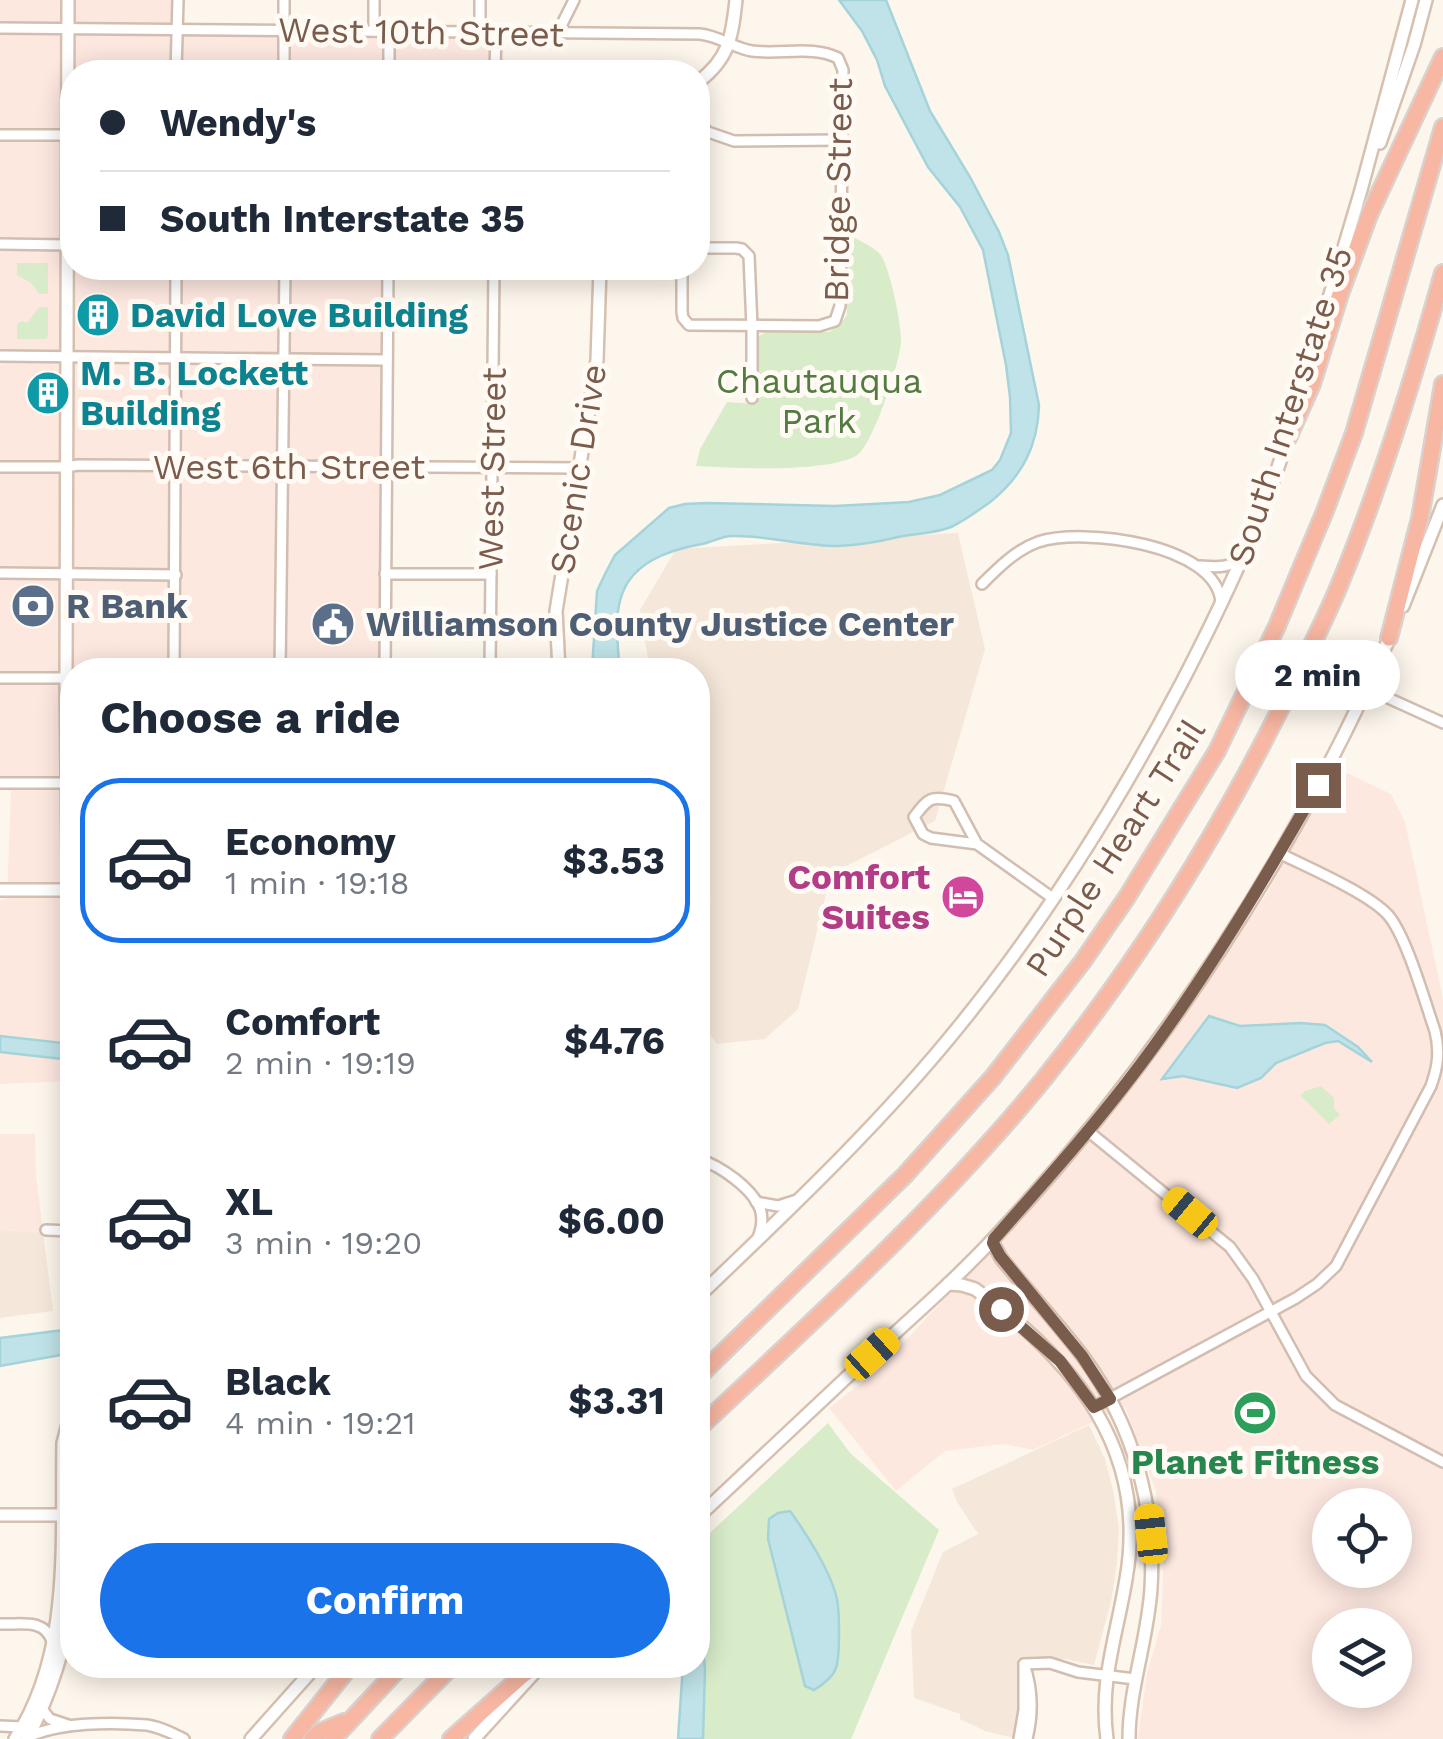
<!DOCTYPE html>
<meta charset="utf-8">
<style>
:root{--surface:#fff;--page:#f2f2f3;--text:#1f2937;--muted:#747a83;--line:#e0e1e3;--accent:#1a73e8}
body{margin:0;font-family:"Work Sans",sans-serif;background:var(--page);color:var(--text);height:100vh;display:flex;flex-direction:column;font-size:38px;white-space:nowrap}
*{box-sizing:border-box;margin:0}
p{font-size:32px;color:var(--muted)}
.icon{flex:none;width:55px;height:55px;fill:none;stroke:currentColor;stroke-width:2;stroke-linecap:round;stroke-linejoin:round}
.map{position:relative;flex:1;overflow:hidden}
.panel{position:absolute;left:60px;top:658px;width:650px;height:1020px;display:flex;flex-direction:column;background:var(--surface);border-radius:40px;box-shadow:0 5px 25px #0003}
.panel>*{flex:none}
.hud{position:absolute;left:60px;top:60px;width:650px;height:220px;border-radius:40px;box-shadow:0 5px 25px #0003;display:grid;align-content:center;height:220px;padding:0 40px;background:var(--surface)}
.controls{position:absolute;left:1312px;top:1488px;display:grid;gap:20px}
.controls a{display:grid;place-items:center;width:100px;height:100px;border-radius:50%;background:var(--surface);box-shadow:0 5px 25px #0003;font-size:50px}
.end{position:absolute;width:45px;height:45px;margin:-22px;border:12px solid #7a5c4d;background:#fff;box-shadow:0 0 0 5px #fff}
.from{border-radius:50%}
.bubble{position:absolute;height:70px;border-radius:35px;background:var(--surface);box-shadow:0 5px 25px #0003;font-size:32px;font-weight:700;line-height:70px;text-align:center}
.car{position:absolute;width:30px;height:60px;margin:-30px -15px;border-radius:12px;box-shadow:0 0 8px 2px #0007;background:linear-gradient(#f5c518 24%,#345 0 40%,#f5c518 0 76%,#345 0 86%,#f5c518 0)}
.hud b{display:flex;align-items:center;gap:35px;height:95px;font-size:38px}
.hud b+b{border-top:2px solid var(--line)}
.hud i{width:25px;height:25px;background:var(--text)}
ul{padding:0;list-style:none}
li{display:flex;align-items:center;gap:30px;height:165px;margin:0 20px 15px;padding:0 20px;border:5px solid transparent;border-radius:40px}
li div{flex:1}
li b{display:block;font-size:38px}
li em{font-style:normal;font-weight:700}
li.active{border-color:var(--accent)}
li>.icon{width:90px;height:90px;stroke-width:1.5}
h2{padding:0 40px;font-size:45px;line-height:120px}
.button{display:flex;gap:20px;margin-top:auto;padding:20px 40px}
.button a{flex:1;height:115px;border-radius:60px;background:var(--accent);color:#fff;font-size:40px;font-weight:700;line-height:115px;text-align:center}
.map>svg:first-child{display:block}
</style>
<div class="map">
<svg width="1443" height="1739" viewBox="0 0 1443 1739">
<rect width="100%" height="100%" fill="#fdf6ec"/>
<g fill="#f5e8da">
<polygon points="958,533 985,649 935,821 831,874 798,1009 765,1039 717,1044 698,1018 698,1000 711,898 698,853 698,670 650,670 640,610 676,549"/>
<polygon points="0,1230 43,1232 53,1311 0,1318"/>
<polygon points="1089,1425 1105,1459 1113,1490 1119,1528 1117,1564 1111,1602 1094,1665 1065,1659 1018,1660 1018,1724 1014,1738 985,1731 960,1719 960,1714 914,1698 911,1631 943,1552 978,1534 957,1502 952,1489"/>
</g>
<g fill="#fde8e0" fill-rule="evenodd">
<polygon points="0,0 184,0 184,24 489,26 489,72 72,72 72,268 383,268 380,670 72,670 72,1081 0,1084 0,900 7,899 11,791 0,789"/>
<path d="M1336,768L1391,794L1405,822L1443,998V1739H1138L1147,1673L1161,1625L1164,1552L1156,1491L1125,1407L1033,1450L1004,1444L945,1451L896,1491L829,1408L877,1371L1084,1149L1196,998L1266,895ZM1330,1505H1395V1570H1330ZM1330,1625H1395V1690H1330Z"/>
<polygon points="0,1134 35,1134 36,1175 43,1232 0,1230"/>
</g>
<g fill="#d8ecc9">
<path d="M847,234C856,239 873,246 880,254C890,267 902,326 901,343C899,364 873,446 856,456C824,473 734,468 696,466L700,449L727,402L757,404L759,336L766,332H829L840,325L847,315Z"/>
<polygon points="17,263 48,263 48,294 39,294 32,284 17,275"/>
<polygon points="39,307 48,307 48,336 46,339 17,339 17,325 19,322 28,322"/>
<polygon points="1321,1086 1334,1098 1334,1108 1340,1115 1329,1124 1301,1096 1305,1091"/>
<polygon points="828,1423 850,1453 939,1530 851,1739 702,1739 698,1544"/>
</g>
<g fill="#bfe3e8" stroke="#a5d3da" stroke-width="2.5">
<path d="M839,0H886L930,111L970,177L999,232L1008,255L1039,405C1038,446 1022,477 989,503C977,511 964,521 951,527C934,534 916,533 898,537C878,542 859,545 838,546C802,546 767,535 732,536C722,536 712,542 702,544C668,550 629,563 620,601C614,622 619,648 619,670H592L597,591L606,572L615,555L669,508L685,504L708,503L835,506L909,502L940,495L992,470L1000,460L1011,433L1010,397L1006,365L983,250L960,207L928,167L885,86L877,60L862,31Z"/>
<polygon points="1209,1016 1240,1026 1301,1023 1325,1025 1358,1047 1372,1062 1338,1041 1325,1043 1276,1063 1261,1078 1237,1088 1183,1076 1162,1079"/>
<polygon points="0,1036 72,1044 72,1060 0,1052"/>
<polygon points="72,1329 72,1353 0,1366 0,1338"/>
<path d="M790,1511C806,1533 829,1569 836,1595C840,1608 840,1656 836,1668C833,1677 822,1685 814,1690L805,1686L768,1539L769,1519L778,1513Z"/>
<polygon points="698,1592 705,1669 703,1739 678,1739 683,1665 698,1665"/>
</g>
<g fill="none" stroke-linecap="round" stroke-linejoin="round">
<defs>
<g id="street">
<path d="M0,28L700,34C719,36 734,48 752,51C780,55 814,45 838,58L843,70L840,306L835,321L819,326L689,325L683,318L682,312V268"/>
<polyline points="374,31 374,0"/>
<polyline points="389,31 389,72"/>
<polyline points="480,32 480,0"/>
<polyline points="557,34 574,0"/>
<polyline points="176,72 178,0"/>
<polyline points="284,72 284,0"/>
<polyline points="495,72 496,32"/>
<polyline points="698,123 708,132 734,141 841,140"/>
<polyline points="0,135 72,135"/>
<polyline points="0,244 67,245"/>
<polyline points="698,248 736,248 742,249 749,256 752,327 752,398"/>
<polyline points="0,356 387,360"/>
<polyline points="0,467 66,467 78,465 579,468"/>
<path d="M1200,566C1216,567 1230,569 1241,557"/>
<polyline points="0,573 176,575"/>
<polyline points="385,574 491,574"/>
<path d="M982,584C999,567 1016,550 1038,542C1083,527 1216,544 1221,602"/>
<polyline points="174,670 176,268"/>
<polyline points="280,670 285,268"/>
<polyline points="385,670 388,268"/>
<polyline points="490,670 494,268"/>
<polyline points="0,678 66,678"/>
<polyline points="1366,688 1443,723"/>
<polyline points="0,783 72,783"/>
<path d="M977,844L954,801C930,795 928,799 914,817L923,834L931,838L977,844L1054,899"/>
<polyline points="1088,1131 1230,1247 1253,1279 1306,1376 1335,1405 1443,1462"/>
<path d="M698,1159C719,1165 755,1189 761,1212C763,1222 761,1229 758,1238"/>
<polyline points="756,1202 778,1206 797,1200"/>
<polyline points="46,1230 72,1231"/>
<path d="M1094,1407L1296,1298L1317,1284L1336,1266L1431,1086C1438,1066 1440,1051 1435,1031C1425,1002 1406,935 1388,915C1368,893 1307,867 1279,853"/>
<path d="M0,1624C21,1625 44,1618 52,1641"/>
<polyline points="1024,1664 1050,1663 1078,1672 1135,1679"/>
<path d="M1024,1664C1033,1689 1033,1714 1027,1739"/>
<polyline points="42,1709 50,1719 68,1725"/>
<polyline points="0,1726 23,1727"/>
<path d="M28,1737C59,1722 112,1722 147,1725C160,1727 172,1733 184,1739"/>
<polyline points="1019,1739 1024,1710 1024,1667"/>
</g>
<g id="secondary">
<polyline points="68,0 66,678 71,1136 70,1416 72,1431"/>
<path d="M698,82C729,59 732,37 736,0"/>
<polyline points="1380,143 1414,45 1426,0"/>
<polyline points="1299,399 1361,190 1412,0"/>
<polyline points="1403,606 1443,505"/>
<polyline points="559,670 556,611 597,360 600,268"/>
<polyline points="0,890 68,890"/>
<path d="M994,1239L993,1243L1001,1258C1028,1292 1058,1323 1084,1358C1133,1425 1156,1506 1151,1588C1148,1639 1129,1688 1129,1739"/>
<path d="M948,1284L962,1285L975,1289C1074,1360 1149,1450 1126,1579C1117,1635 1099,1681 1107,1739"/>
<path d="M698,1297C789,1210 881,1123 960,1025C1046,919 1119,802 1182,682C1224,601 1263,518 1290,431"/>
<polyline points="0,1515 72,1515"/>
<path d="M698,1517C753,1465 808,1413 863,1362C908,1321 954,1281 995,1237C1160,1061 1296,853 1392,632"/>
<path d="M15,1739C72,1652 61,1542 63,1443L69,1420"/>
<path d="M27,1739C51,1694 65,1650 72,1600"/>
<polyline points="251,1739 317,1665"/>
<polyline points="474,1739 535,1672"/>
</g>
<g id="highway">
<polyline points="1288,438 1312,384 1340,294 1369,215 1443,57"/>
<polyline points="1389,638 1420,518 1443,384"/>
<polyline points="698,1377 905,1175 993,1077 1083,961 1127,897 1217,751 1277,626 1325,511 1354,433 1443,127"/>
<path d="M698,1429C817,1317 939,1207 1043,1080C1143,956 1227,820 1296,677C1311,646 1328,614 1341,581C1382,481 1414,377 1443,273"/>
<polyline points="292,1739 351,1665"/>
<polyline points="312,1739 318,1733 344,1722"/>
<polyline points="333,1739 402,1665"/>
<polyline points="380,1739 453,1665"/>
<polyline points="451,1739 523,1675 537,1665"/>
</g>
</defs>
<use href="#street" stroke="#d1beb0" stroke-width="14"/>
<use href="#secondary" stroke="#d6c0b0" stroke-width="16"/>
<use href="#highway" stroke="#dad1cd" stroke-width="20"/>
<use href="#street" stroke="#fff" stroke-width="9"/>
<use href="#secondary" stroke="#fff" stroke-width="11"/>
<use href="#highway" stroke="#f7b7a3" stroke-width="15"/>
</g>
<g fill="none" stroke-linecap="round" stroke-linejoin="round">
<path stroke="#7a5c4d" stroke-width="12" d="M1001,1309L1060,1361L1094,1407L1110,1399L1082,1356L1000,1256L993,1243L994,1239C1050,1176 1106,1113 1155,1045C1215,962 1268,874 1318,785"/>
</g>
<defs>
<symbol id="building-disc" viewBox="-11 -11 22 22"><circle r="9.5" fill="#0f9aa8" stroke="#fffaf3"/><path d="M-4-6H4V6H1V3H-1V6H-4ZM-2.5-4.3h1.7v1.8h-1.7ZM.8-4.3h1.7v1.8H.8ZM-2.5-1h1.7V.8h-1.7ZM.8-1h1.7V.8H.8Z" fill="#fff"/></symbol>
<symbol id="bank-disc" viewBox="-11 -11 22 22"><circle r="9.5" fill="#5c6f8a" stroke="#fffaf3"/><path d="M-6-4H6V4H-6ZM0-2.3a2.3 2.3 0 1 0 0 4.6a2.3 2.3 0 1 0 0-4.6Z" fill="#fff"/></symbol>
<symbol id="civic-disc" viewBox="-11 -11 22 22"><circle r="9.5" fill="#5c6f8a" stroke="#fffaf3"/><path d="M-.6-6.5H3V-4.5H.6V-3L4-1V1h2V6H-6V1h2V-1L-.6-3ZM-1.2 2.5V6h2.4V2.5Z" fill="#fff"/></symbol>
<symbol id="hotel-disc" viewBox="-11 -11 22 22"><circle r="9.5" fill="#d1479c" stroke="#fffaf3"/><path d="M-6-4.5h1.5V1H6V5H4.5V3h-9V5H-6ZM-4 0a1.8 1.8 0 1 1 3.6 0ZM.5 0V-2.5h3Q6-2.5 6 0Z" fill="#fff"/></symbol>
<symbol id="stadium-disc" viewBox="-11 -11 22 22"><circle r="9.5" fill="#2e9e5b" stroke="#fffaf3"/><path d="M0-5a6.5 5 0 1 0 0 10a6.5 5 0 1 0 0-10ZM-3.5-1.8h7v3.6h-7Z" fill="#fff"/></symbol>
</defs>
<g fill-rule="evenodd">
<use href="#building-disc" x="73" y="290" width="50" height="50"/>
<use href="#building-disc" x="23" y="368" width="50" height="50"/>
<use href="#bank-disc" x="8" y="581" width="50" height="50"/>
<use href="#civic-disc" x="308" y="599" width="50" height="50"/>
<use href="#hotel-disc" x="938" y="872" width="50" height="50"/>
<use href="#stadium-disc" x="1230" y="1388" width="50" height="50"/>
</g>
<g text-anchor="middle" stroke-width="10" stroke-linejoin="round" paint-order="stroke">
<g font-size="35" fill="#7a5c4d" stroke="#fffaf3">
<text transform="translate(421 32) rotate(1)" y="12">West 10th Street</text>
<text transform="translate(838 190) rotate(-89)" y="12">Bridge Street</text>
<text transform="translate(1290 406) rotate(-72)" y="12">South Interstate 35</text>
<text x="289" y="479">West 6th Street</text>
<text transform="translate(492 469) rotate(-89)" y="12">West Street</text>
<text transform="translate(578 469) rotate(-81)" y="12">Scenic Drive</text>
<text transform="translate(1115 848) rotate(-57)" y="12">Purple Heart Trail</text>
</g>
<g font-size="35" font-weight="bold" fill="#0d838f" stroke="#fffaf3" text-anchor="start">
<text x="130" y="327">David Love Building</text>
<text x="80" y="385">M. B. Lockett<tspan x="80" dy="40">Building</tspan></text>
</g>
<g font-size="35" fill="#537a41" stroke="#fffaf3">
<text x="819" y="393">Chautauqua<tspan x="819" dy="40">Park</tspan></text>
</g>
<g font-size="35" font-weight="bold" fill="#4e5e75" stroke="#fffaf3" text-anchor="start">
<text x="66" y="618">R Bank</text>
<text x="366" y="636">Williamson County Justice Center</text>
</g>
<g font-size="35" font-weight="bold" fill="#b23c85" stroke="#fffaf3" text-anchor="end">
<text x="930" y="889">Comfort<tspan x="930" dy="40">Suites</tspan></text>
</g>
<g font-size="35" font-weight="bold" fill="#27864d" stroke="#fffaf3">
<text x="1255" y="1474">Planet Fitness</text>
</g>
</g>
</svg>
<div class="controls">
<a><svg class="icon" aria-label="locate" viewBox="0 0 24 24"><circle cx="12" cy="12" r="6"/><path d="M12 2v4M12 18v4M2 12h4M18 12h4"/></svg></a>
<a><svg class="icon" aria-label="layers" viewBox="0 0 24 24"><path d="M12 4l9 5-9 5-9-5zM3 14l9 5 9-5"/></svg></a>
</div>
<i class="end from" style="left:1001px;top:1309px"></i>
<i class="end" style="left:1318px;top:785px"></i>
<div class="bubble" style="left:1235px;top:640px;width:165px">2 min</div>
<i class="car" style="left:1190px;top:1213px;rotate:310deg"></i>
<i class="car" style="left:872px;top:1354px;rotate:48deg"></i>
<i class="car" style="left:1151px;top:1534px;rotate:354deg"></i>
<div class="hud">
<b><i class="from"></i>Wendy's</b>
<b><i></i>South Interstate 35</b>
</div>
<section class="panel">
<h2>Choose a ride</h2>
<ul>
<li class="active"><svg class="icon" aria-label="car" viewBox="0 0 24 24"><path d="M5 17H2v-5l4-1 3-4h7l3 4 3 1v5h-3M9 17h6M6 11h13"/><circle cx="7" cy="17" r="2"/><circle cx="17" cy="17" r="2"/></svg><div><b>Economy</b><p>1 min · 19:18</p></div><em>$3.53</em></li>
<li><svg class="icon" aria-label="car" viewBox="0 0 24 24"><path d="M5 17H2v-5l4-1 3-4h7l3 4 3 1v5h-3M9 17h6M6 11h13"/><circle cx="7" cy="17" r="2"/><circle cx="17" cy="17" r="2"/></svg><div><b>Comfort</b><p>2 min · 19:19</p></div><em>$4.76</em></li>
<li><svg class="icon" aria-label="car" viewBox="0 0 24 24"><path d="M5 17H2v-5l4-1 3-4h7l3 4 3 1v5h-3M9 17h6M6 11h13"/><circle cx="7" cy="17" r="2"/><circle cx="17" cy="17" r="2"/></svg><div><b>XL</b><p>3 min · 19:20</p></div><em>$6.00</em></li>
<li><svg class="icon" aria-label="car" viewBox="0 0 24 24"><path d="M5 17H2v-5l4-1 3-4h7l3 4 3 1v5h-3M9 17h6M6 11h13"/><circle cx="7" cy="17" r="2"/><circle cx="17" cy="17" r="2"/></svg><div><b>Black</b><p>4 min · 19:21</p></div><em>$3.31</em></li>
</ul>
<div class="button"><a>Confirm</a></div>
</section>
</div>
